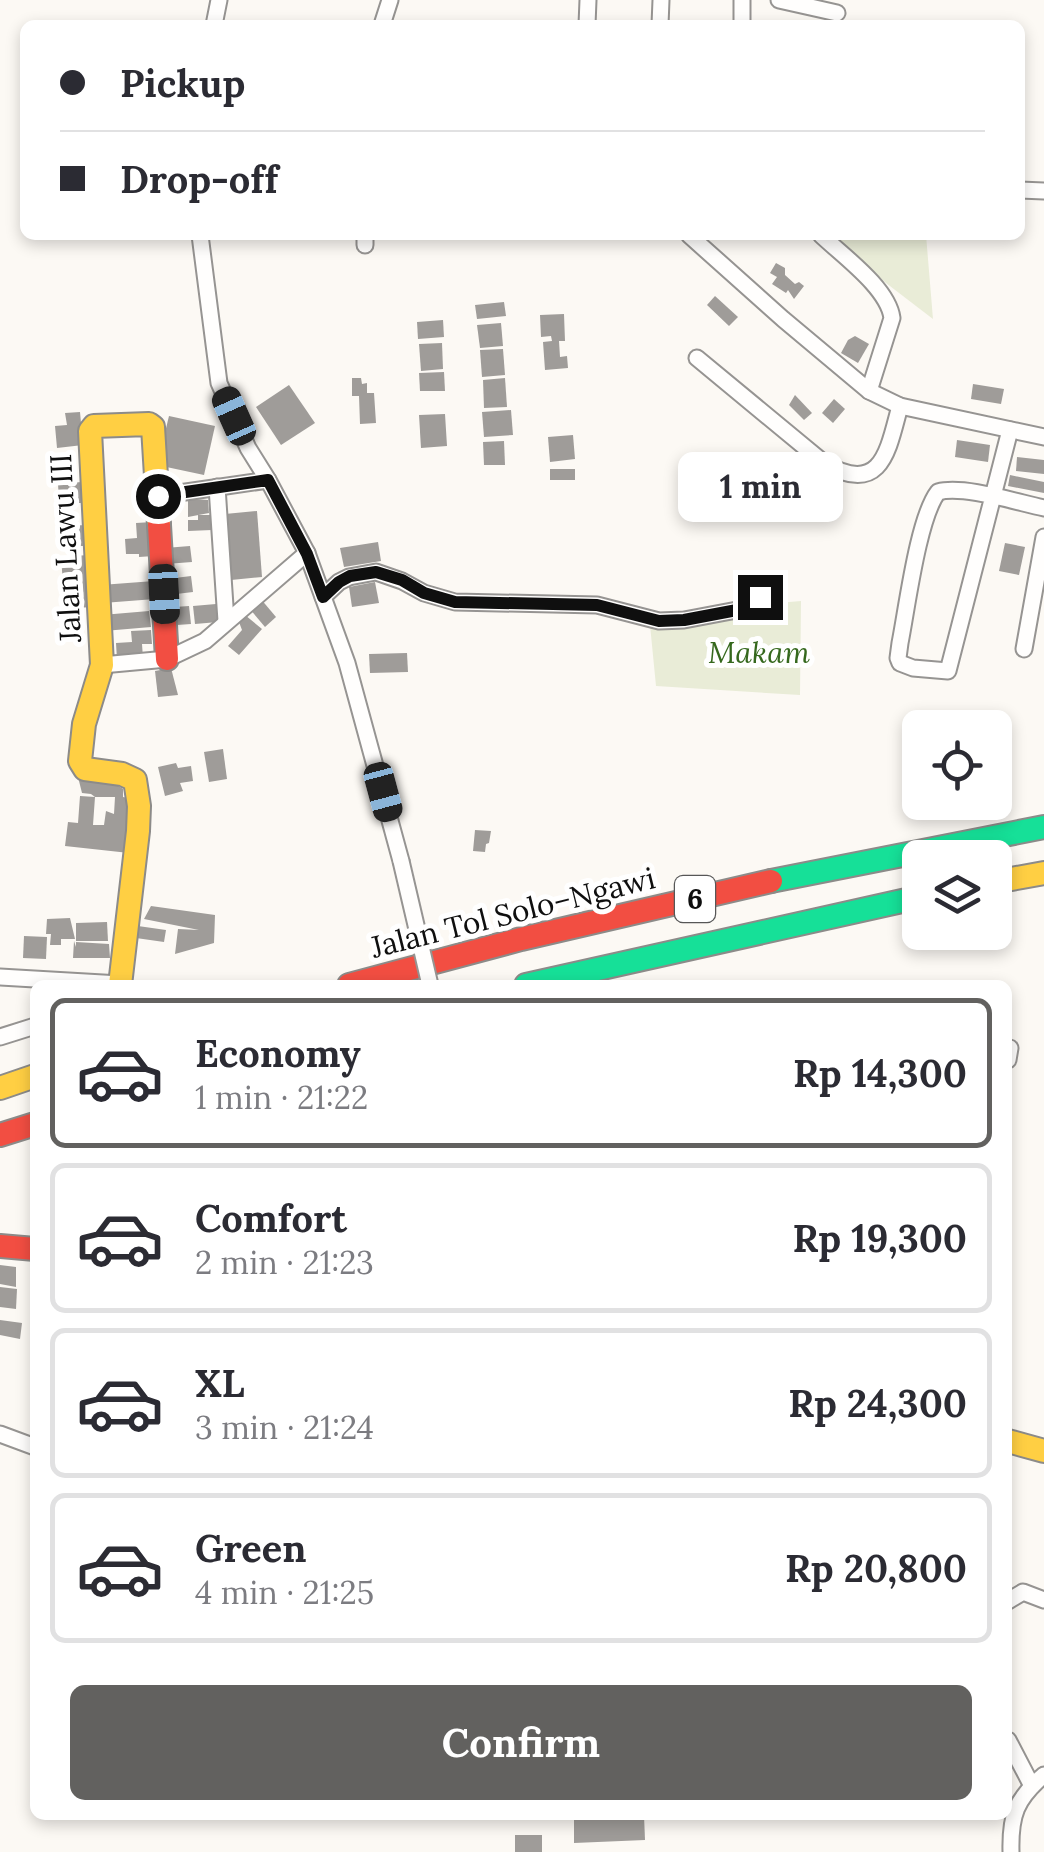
<!DOCTYPE html>
<meta charset="utf-8">
<style>
:root{--surface:#fff;--page:#f2f2f3;--text:#2b2b33;--muted:#7c7c81;--line:#e1e1e2;--accent:#62615f}
body{margin:0;font-family:Lora,serif;background:var(--page);color:var(--text);height:100vh;display:flex;flex-direction:column;font-size:38px;white-space:nowrap}
*{box-sizing:border-box;margin:0}
p{font-size:32px;color:var(--muted)}
.icon{flex:none;width:55px;height:55px;fill:none;stroke:currentColor;stroke-width:2;stroke-linecap:round;stroke-linejoin:round}
.map{position:relative;flex:1;overflow:hidden}
.drawer{position:absolute;left:30px;top:980px;width:982px;height:840px;display:flex;flex-direction:column;background:var(--surface);border-radius:15px;box-shadow:0 5px 15px #0003}
.drawer>*{flex:none}
.guide{position:absolute;left:20px;top:20px;width:1005px;height:220px;border-radius:15px;box-shadow:0 5px 15px #0003;display:grid;align-content:center;height:220px;padding:0 40px;background:var(--surface)}
.buttons{position:absolute;left:902px;top:710px;display:grid;gap:20px}
.buttons a{display:grid;place-items:center;width:110px;height:110px;border-radius:15px;background:var(--surface);box-shadow:0 5px 15px #0003;font-size:50px}
.end{position:absolute;width:45px;height:45px;margin:-22px;border:12px solid #0f0f0f;background:#fff;box-shadow:0 0 0 5px #fff}
.from{border-radius:50%}
.bubble{position:absolute;height:70px;border-radius:15px;background:var(--surface);box-shadow:0 5px 15px #0003;font-size:32px;font-weight:800;line-height:70px;text-align:center}
.car{position:absolute;width:30px;height:60px;margin:-30px -15px;border-radius:12px;box-shadow:0 0 8px 2px #0007;background:linear-gradient(#222 24%,#8ab4d8 0 40%,#222 0 76%,#8ab4d8 0 86%,#222 0)}
.guide b{display:flex;align-items:center;gap:35px;height:95px;font-size:38px}
.guide b+b{border-top:2px solid var(--line)}
.guide i{width:25px;height:25px;background:var(--text)}
ul{padding:18px 0 0;list-style:none}
li{display:flex;align-items:center;gap:30px;height:150px;margin:0 20px 15px;padding:0 20px;border:5px solid var(--line);border-radius:15px}
li div{flex:1}
li b{display:block;font-size:38px}
li em{font-style:normal;font-weight:800}
li.on{border-color:var(--accent)}
li>.icon{width:90px;height:90px;stroke-width:1.5}
.cta{display:flex;gap:20px;margin-top:auto;padding:20px 40px}
.cta a{flex:1;height:115px;border-radius:15px;background:var(--accent);color:#fff;font-size:40px;font-weight:800;line-height:115px;text-align:center}
.map>svg:first-child{display:block}
</style>
<div class="map">
<svg width="1044" height="1852" viewBox="0 0 1044 1852">
<rect width="100%" height="100%" fill="#fcf9f4"/>
<g fill="#e9ecd7">
<polygon points="832,235 926,235 933,319 886,283"/>
<polygon points="801,601 800,695 656,686 650,625 754,613 766,604"/>
</g>
<g fill="#9f9c99">
<polygon points="776,263 785,268 785,275 795,284 799,282 804,286 794,299 788,290 786,293 772,284 777,277 770,273"/>
<polygon points="715,296 738,317 729,326 707,305"/>
<polygon points="504,302 506,316 477,319 475,305"/>
<polygon points="564,314 565,341 559,341 560,357 567,356 568,368 545,370 543,342 552,341 551,336 541,337 540,315"/>
<polygon points="443,320 444,337 418,339 417,322"/>
<polygon points="501,323 503,346 480,348 477,325"/>
<polygon points="855,336 869,344 858,363 841,353 848,340"/>
<polygon points="442,343 443,369 421,371 419,344"/>
<polygon points="503,349 505,375 482,377 480,350"/>
<polygon points="444,372 445,391 420,391 419,373"/>
<polygon points="352,378 361,378 362,384 367,383 367,393 374,393 376,423 360,424 359,396 352,396"/>
<polygon points="505,378 507,407 484,408 483,380"/>
<polygon points="973,384 1004,389 1001,404 971,399"/>
<polygon points="289,385 315,423 281,445 256,407"/>
<polygon points="795,395 812,413 804,420 789,405"/>
<polygon points="834,399 845,409 833,423 822,413"/>
<polygon points="511,410 513,435 484,437 482,412"/>
<polygon points="80,412 83,445 57,448 55,426 67,425 65,413"/>
<polygon points="445,414 447,446 421,448 419,415"/>
<polygon points="169,416 215,426 204,475 157,465"/>
<polygon points="573,435 575,459 550,462 548,437"/>
<polygon points="957,440 990,445 988,462 955,457"/>
<polygon points="504,441 505,465 484,465 483,442"/>
<polygon points="1017,457 1044,460 1044,474 1016,471"/>
<rect x="550" y="469" width="25" height="11"/>
<polygon points="1010,475 1044,482 1044,493 1008,486"/>
<polygon points="85,482 85,503 59,503 58,483"/>
<polygon points="194,499 208,500 209,513 188,517 188,500"/>
<polygon points="257,511 262,577 231,580 225,514"/>
<polygon points="198,515 211,515 212,530 188,531 188,520 198,520"/>
<polygon points="152,522 154,556 139,557 139,554 126,554 125,539 137,538 136,523"/>
<polygon points="88,525 88,546 61,546 61,526"/>
<polygon points="378,542 381,561 344,567 340,548"/>
<polygon points="1005,543 1025,547 1019,575 999,571"/>
<polygon points="190,546 192,562 166,564 165,548"/>
<polygon points="88,555 91,607 65,609 61,557"/>
<polygon points="191,576 193,592 168,595 167,579"/>
<polygon points="154,581 155,599 103,603 101,585"/>
<polygon points="375,582 379,603 352,607 349,587"/>
<polygon points="260,598 276,617 265,627 249,608"/>
<polygon points="216,604 218,622 195,624 193,606"/>
<polygon points="189,606 191,624 177,625 175,607"/>
<polygon points="149,611 151,627 104,631 102,615"/>
<polygon points="245,615 262,629 239,655 228,646 242,630 239,622"/>
<polygon points="151,630 152,644 142,644 143,658 117,660 116,643 132,642 131,631"/>
<polygon points="407,653 408,672 370,673 369,654"/>
<polygon points="171,668 178,695 158,697 155,671"/>
<polygon points="223,749 227,779 209,782 204,752"/>
<polygon points="176,763 178,768 191,766 193,781 180,783 183,791 165,796 158,767"/>
<polygon points="78,777 106,778 123,789 123,797 128,798 127,814 135,817 129,853 65,846 68,822 78,823 80,796 95,797 93,825 104,825 106,811 114,814 115,797 95,797 91,794 82,793"/>
<polygon points="475,830 491,831 489,843 486,844 485,852 473,851"/>
<polygon points="151,906 215,915 214,943 175,954 178,929 199,930 144,919"/>
<polygon points="70,918 75,939 61,939 61,945 50,945 51,934 46,934 47,919"/>
<polygon points="107,922 108,941 76,941 76,923"/>
<polygon points="138,926 166,930 164,942 136,938"/>
<polygon points="24,936 47,937 46,959 23,958"/>
<polygon points="74,941 76,947 76,942 109,944 110,958 73,958"/>
<polygon points="0,1265 16,1267 16,1287 0,1284"/>
<polygon points="0,1287 17,1289 16,1309 0,1307"/>
<polygon points="0,1320 22,1323 20,1339 0,1335"/>
<polygon points="644,1815 645,1840 574,1843 574,1817"/>
<rect x="515" y="1835" width="27" height="17"/>
</g>
<g fill="none" stroke-linecap="round" stroke-linejoin="round">
<defs>
<g id="street">
<polyline points="742,0 742,25"/>
<polyline points="779,0 837,13"/>
<polyline points="214,25 219,0"/>
<polyline points="382,25 390,0"/>
<polyline points="587,25 588,0"/>
<polyline points="660,25 661,0"/>
<polyline points="1020,190 1044,191"/>
<polyline points="200,235 219,383 248,448 268,480 307,553 347,663 401,861"/>
<polyline points="689,235 783,319 869,391 900,406 1044,437"/>
<path d="M821,235C843,256 888,288 892,318L869,391"/>
<polyline points="365,245 365,235"/>
<path d="M697,358L824,463C882,497 888,450 900,406"/>
<path d="M1010,430L948,671L913,668L900,663L898,658L900,643C907,608 918,518 938,492C963,485 1016,502 1044,508"/>
<polyline points="217,487 226,621"/>
<polyline points="158,496 268,480"/>
<polyline points="323,597 339,582 349,577 376,572 402,581 424,593 455,602 597,605 659,621 684,620 737,610 750,607 760,597"/>
<polyline points="1024,649 1044,537"/>
<polyline points="102,665 167,659 205,641 307,553"/>
<polyline points="0,977 120,984"/>
<polyline points="0,1037 35,1026"/>
<polyline points="1008,1060 1010,1048"/>
<polyline points="0,1434 35,1447"/>
<polyline points="1008,1601 1023,1592 1044,1600"/>
<polyline points="1008,1740 1032,1786"/>
<path d="M1011,1852C1010,1815 1016,1799 1044,1775"/>
</g>
<g id="fast">
<polyline points="771,881 1044,827"/>
<polyline points="526,985 920,897"/>
</g>
<g id="slow">
<polyline points="995,882 1044,873"/>
<polyline points="120,985 138,831 139,806 135,780 122,774 85,769 80,761 84,724 102,665 90,431 94,426 149,424 153,427 159,525"/>
<polyline points="0,1088 35,1076"/>
<polyline points="1008,1441 1044,1451"/>
</g>
<g id="jam">
<polyline points="159,525 167,659"/>
<polyline points="349,985 521,939 771,881"/>
<polyline points="0,1135 35,1124"/>
<polyline points="0,1246 35,1249"/>
</g>
</defs>
<use href="#street" stroke="#969492" stroke-width="19"/>
<use href="#fast" stroke="#8c8b89" stroke-width="26"/>
<use href="#slow" stroke="#8c8b89" stroke-width="26"/>
<use href="#jam" stroke="#8c8b89" stroke-width="26"/>
<use href="#street" stroke="#fffefd" stroke-width="15"/>
<use href="#fast" stroke="#16e098" stroke-width="22"/>
<use href="#slow" stroke="#ffcf43" stroke-width="22"/>
<use href="#jam" stroke="#f24e42" stroke-width="22"/>
<defs>
<polyline id="street-bridge" points="401,861 430,985"/>
</defs>
<use href="#street-bridge" stroke="#969492" stroke-width="19" stroke-linecap="butt"/>
<use href="#street-bridge" stroke="#fffefd" stroke-width="15"/>
</g>
<g fill="none" stroke-linecap="round" stroke-linejoin="round">
<polyline stroke="#0f0f0f" stroke-width="12" points="158,496 268,480 307,554 323,597 339,582 350,576 376,572 402,580 424,593 455,602 597,605 659,621 684,620 737,610 750,607 760,597"/>
</g>
<g text-anchor="middle" stroke-width="10" stroke-linejoin="round" paint-order="stroke">
<rect fill="#fff" stroke="#575757" stroke-width="2.5" x="675" y="876" width="40" height="46" rx="8"/>
<g font-size="28" font-weight="bold" fill="#0f0f0f">
<text x="695" y="909">6</text>
</g>
<g font-size="30" fill="#0f0f0f" stroke="#fff">
<text transform="translate(66 548) rotate(-93)" y="10">Jalan Lawu III</text>
<text transform="translate(513 913) rotate(-14)" y="10">Jalan Tol Solo–Ngawi</text>
</g>
<g font-size="30" font-style="italic" fill="#35681d" stroke="#fff">
<text x="759" y="663">Makam</text>
</g>
</g>
</svg>
<div class="buttons">
<a><svg class="icon" aria-label="locate" viewBox="0 0 24 24"><circle cx="12" cy="12" r="6"/><path d="M12 2v4M12 18v4M2 12h4M18 12h4"/></svg></a>
<a><svg class="icon" aria-label="layers" viewBox="0 0 24 24"><path d="M12 4l9 5-9 5-9-5zM3 14l9 5 9-5"/></svg></a>
</div>
<i class="end from" style="left:158px;top:496px"></i>
<i class="end" style="left:760px;top:597px"></i>
<div class="bubble" style="left:678px;top:452px;width:165px">1 min</div>
<i class="car" style="left:234px;top:416px;rotate:336deg"></i>
<i class="car" style="left:164px;top:594px;rotate:177deg"></i>
<i class="car" style="left:383px;top:792px;rotate:165deg"></i>
<div class="guide">
<b><i class="from"></i>Pickup</b>
<b><i></i>Drop-off</b>
</div>
<section class="drawer">
<ul>
<li class="on"><svg class="icon" aria-label="car" viewBox="0 0 24 24"><path d="M5 17H2v-5l4-1 3-4h7l3 4 3 1v5h-3M9 17h6M6 11h13"/><circle cx="7" cy="17" r="2"/><circle cx="17" cy="17" r="2"/></svg><div><b>Economy</b><p>1 min · 21:22</p></div><em>Rp 14,300</em></li>
<li><svg class="icon" aria-label="car" viewBox="0 0 24 24"><path d="M5 17H2v-5l4-1 3-4h7l3 4 3 1v5h-3M9 17h6M6 11h13"/><circle cx="7" cy="17" r="2"/><circle cx="17" cy="17" r="2"/></svg><div><b>Comfort</b><p>2 min · 21:23</p></div><em>Rp 19,300</em></li>
<li><svg class="icon" aria-label="car" viewBox="0 0 24 24"><path d="M5 17H2v-5l4-1 3-4h7l3 4 3 1v5h-3M9 17h6M6 11h13"/><circle cx="7" cy="17" r="2"/><circle cx="17" cy="17" r="2"/></svg><div><b>XL</b><p>3 min · 21:24</p></div><em>Rp 24,300</em></li>
<li><svg class="icon" aria-label="car" viewBox="0 0 24 24"><path d="M5 17H2v-5l4-1 3-4h7l3 4 3 1v5h-3M9 17h6M6 11h13"/><circle cx="7" cy="17" r="2"/><circle cx="17" cy="17" r="2"/></svg><div><b>Green</b><p>4 min · 21:25</p></div><em>Rp 20,800</em></li>
</ul>
<div class="cta"><a>Confirm</a></div>
</section>
</div>
